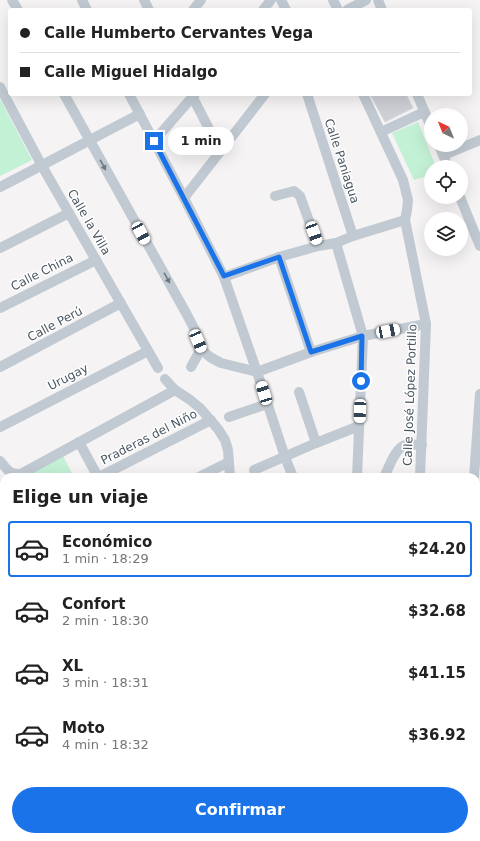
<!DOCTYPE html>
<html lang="es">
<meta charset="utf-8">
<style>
:root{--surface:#fff;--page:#f6f6f6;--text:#222;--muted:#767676;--line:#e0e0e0;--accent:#1a73e8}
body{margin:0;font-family:"DejaVu Sans",sans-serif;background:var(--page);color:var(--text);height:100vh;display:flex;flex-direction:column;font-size:15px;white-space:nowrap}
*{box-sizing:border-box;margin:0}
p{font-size:13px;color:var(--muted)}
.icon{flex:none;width:22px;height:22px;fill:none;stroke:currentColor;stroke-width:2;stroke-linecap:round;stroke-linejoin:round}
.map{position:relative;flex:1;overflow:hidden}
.side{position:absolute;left:0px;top:473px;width:480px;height:368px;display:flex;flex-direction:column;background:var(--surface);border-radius:12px 12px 0 0;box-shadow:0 4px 16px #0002}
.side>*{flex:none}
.hud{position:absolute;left:8px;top:8px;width:464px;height:88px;border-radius:4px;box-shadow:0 4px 16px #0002;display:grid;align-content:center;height:88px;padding:0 12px;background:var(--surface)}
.needle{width:26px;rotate:317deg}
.controls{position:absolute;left:424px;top:108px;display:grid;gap:8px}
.controls a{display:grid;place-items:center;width:44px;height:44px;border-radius:50%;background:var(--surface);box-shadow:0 4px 16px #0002;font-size:20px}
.end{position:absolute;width:18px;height:18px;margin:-9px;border:5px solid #1a73e8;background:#fff;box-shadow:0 0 0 2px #fff}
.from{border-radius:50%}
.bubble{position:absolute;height:28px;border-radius:14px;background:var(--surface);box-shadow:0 4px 16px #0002;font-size:13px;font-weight:700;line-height:28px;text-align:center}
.car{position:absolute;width:12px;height:24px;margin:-12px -6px;border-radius:5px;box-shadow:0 0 3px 1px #0007;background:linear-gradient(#fff 24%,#345 0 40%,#fff 0 76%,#345 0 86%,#fff 0)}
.hud b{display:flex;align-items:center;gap:14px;height:38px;font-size:15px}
.hud b+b{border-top:1px solid var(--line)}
.hud i{width:10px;height:10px;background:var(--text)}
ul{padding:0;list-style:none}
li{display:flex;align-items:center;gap:12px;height:56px;margin:0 8px 6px;padding:0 4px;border:2px solid transparent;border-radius:4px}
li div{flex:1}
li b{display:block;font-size:15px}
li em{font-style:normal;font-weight:700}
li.current{border-color:var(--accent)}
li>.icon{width:36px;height:36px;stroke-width:1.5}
h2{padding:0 12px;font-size:18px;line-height:48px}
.cta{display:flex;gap:8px;margin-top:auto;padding:8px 12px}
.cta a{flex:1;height:46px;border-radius:24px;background:var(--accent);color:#fff;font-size:16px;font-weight:700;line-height:46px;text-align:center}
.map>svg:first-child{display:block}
</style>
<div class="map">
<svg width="480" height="841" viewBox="0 0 480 841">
<rect width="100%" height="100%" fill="#f5f3f3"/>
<g fill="#c3f1d5">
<polygon points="0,99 32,160 0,176"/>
<polygon points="418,122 436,167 431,167 431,175 414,180 392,133"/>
<polygon points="63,456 74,477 24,477"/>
<polygon points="4,488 4,837 213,837 214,841 0,841 0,490"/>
<polygon points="371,837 407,837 406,841 370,841"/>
</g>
<polygon fill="#cdcfd5" stroke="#d7d9de" points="370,94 406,94 413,108 385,122"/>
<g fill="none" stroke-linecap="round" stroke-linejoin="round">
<g stroke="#c1cad2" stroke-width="10">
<polyline points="12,0 18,10"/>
<polyline points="82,0 87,10"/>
<polyline points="144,0 149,10"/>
<polyline points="281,0 286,10"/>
<polyline points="333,0 338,10"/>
<polyline points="378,0 382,10"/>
<polyline points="193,10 201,0"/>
<polyline points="263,10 271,0"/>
<polyline points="347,10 366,0"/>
<polyline points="0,87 42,166 158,368"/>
<polyline points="64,94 186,313 195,330 201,349"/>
<polyline points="129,94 184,198 224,277 257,372 285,457 293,477"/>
<polyline points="191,94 220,150"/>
<polyline points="307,94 353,236"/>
<polyline points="363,94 403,180 408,200 407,210 405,220 426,324 420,477"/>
<polyline points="417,94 431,127"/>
<polyline points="381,132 424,112"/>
<polyline points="154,141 195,94"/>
<polyline points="439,145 448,167"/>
<polyline points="444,155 480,140"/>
<path d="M0,187C47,163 93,138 140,114"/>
<polyline points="275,196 294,191 300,196 318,246"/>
<polyline points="460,197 480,246"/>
<polyline points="184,198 265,94"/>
<polyline points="336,243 363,336 357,477"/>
<polyline points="0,248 69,213"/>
<polyline points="279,257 311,352"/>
<polyline points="224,277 279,257 318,246 336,243 353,236 405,220"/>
<polyline points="0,308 96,260"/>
<polyline points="0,367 121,303"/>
<polyline points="191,367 201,349 210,357 221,363 257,372 311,352 363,336 426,324"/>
<polyline points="165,379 175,390 189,399 200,408 218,429 225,440 228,450 230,477"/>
<polyline points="299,392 316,443"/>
<polyline points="229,417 267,404"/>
<polyline points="0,427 148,351"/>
<polyline points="79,442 98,477"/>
<path d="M0,461C7,469 9,475 21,474L175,390"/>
<polyline points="254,470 316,443 359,426"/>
<polyline points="99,477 211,420"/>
<polyline points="199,477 229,462"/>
<path d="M384,477C389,468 395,448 405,445C410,444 417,445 422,445"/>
<polyline points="474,477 480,394"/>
<polyline points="476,798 480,798"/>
<polyline points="265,837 266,841"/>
<polyline points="420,837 420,841"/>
<polyline points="294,841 306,837"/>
<polyline points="364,841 365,837"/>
<polyline points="461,841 461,837"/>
</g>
</g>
<defs><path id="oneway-solid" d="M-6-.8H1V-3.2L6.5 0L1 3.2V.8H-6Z"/></defs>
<g fill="#6e7983">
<use href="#oneway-solid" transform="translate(103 165) rotate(61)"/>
<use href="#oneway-solid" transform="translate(167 278) rotate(61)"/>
</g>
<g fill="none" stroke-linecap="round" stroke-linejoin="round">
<polyline stroke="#1a73e8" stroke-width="5" points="154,141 224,276 279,257 311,352 362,336 361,381"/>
</g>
<g text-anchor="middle" stroke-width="3" stroke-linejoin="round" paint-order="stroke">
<g font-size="12" fill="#4a5661" stroke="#fff">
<text transform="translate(342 161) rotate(72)" y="4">Calle Paniagua</text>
<text transform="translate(89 222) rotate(60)" y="4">Calle la Villa</text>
<text transform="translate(42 272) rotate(-27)" y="4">Calle China</text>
<text transform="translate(55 324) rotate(-28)" y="4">Calle Perú</text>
<text transform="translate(68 377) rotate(-27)" y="4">Urugay</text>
<text transform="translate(410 395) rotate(-88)" y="4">Calle José López Portillo</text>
<text transform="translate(149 437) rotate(-27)" y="4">Praderas del Niño</text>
</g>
</g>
</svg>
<div class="controls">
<a><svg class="needle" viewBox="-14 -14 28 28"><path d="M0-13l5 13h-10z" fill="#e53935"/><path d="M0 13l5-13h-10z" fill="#767676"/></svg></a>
<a><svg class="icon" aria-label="locate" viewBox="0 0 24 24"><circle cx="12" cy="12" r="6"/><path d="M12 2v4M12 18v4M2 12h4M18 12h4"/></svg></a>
<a><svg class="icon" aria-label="layers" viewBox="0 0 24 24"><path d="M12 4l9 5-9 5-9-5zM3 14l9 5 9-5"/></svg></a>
</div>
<i class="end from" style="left:361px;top:381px"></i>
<i class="end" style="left:154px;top:141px"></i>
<div class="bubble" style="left:168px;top:127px;width:66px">1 min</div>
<i class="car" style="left:141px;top:233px;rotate:151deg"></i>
<i class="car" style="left:314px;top:233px;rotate:160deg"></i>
<i class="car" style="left:388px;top:331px;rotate:79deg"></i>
<i class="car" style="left:198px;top:341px;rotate:157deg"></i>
<i class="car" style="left:264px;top:393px;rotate:343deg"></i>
<i class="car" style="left:360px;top:411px;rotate:182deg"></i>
<div class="hud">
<b><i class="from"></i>Calle Humberto Cervantes Vega</b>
<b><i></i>Calle Miguel Hidalgo</b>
</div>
<section class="side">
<h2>Elige un viaje</h2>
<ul>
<li class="current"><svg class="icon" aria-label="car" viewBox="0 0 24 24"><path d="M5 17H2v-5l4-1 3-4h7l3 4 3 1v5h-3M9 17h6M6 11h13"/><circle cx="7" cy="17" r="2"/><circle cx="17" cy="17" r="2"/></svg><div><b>Económico</b><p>1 min · 18:29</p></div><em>$24.20</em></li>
<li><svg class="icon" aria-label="car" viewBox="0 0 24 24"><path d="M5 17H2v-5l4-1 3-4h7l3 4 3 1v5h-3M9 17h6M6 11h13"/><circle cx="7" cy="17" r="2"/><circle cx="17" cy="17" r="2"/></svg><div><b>Confort</b><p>2 min · 18:30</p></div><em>$32.68</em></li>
<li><svg class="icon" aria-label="car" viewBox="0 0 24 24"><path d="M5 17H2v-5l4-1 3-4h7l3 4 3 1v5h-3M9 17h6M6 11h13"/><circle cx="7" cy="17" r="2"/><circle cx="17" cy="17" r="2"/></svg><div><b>XL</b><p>3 min · 18:31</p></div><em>$41.15</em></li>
<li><svg class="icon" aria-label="car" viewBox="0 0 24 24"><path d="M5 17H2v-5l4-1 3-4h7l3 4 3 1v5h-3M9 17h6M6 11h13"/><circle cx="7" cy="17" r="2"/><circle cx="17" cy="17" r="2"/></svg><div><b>Moto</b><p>4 min · 18:32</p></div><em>$36.92</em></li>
</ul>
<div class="cta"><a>Confirmar</a></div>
</section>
</div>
